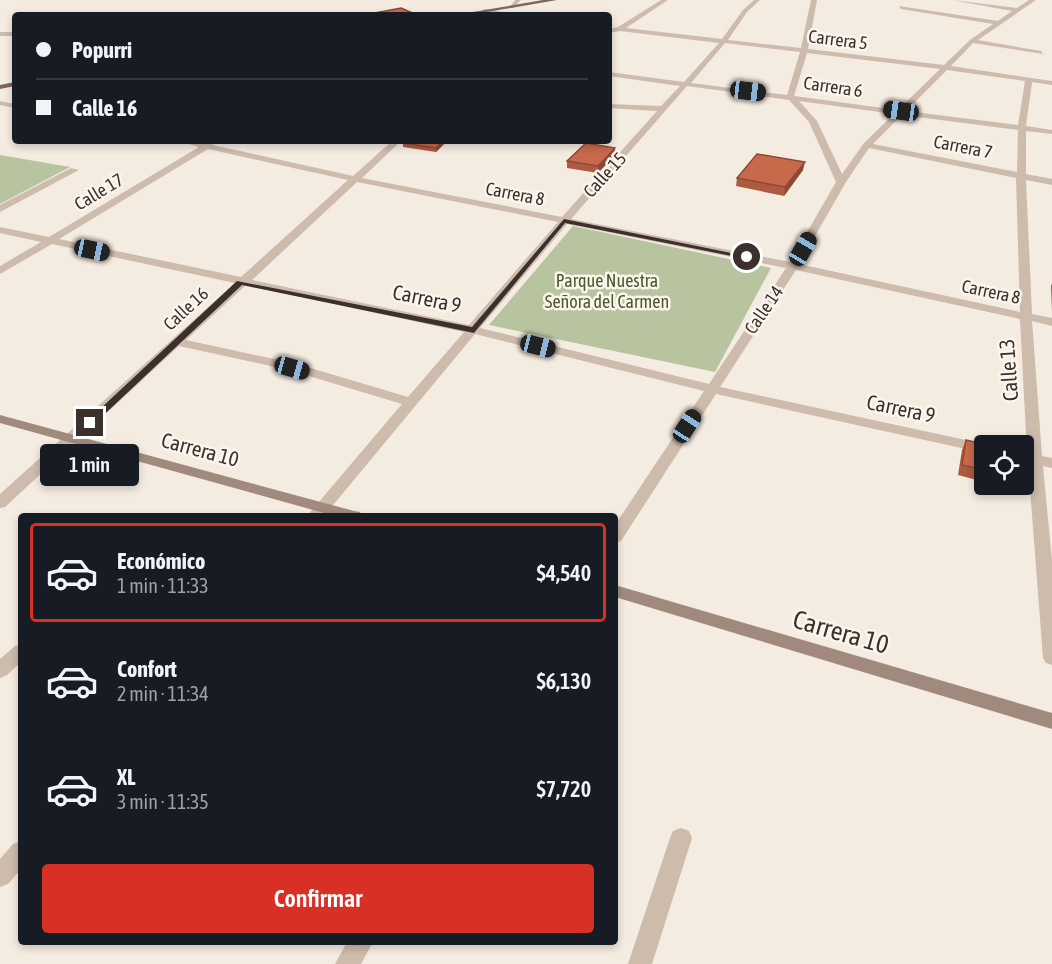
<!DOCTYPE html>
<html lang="es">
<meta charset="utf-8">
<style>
:root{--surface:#171b24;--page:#20242c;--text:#f1f3f6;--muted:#9ea1a6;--line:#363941;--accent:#d93025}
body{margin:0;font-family:"Asap Condensed",sans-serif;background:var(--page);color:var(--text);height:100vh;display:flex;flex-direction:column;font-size:22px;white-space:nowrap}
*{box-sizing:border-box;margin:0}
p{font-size:20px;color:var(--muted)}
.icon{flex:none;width:33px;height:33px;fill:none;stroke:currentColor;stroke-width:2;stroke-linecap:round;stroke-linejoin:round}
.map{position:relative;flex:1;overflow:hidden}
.drawer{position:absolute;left:18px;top:513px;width:600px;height:432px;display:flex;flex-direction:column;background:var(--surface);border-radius:6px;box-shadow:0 3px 9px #0003}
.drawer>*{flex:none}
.top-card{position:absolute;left:12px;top:12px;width:600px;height:132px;border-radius:6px;box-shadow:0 3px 9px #0003;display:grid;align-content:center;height:132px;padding:0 24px;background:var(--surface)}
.fabs{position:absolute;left:974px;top:435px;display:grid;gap:12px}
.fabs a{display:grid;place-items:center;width:60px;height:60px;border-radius:6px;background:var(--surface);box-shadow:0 3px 9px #0003;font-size:30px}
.end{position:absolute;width:27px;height:27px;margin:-14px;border:8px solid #3b302b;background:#fff;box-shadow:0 0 0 3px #fff}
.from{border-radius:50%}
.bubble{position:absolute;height:42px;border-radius:6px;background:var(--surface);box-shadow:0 3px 9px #0003;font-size:20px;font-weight:600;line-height:42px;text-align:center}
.car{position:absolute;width:18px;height:36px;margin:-18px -9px;border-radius:8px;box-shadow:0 0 4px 2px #0007;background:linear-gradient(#222 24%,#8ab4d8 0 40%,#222 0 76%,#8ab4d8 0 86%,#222 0)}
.top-card b{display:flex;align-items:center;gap:21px;height:57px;font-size:22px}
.top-card b+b{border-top:2px solid var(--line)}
.top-card i{width:15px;height:15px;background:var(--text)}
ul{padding:10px 0 0;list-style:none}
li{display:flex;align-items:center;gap:18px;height:99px;margin:0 12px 9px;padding:0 12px;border:3px solid transparent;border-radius:6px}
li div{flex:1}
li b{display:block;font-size:22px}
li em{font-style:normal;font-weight:600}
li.selected{border-color:var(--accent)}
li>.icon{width:54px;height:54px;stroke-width:1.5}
.action{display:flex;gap:12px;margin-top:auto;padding:12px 24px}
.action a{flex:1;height:69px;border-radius:6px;background:var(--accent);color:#fff;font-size:24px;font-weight:600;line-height:69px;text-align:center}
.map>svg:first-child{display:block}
</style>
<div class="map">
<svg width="1052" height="964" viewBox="0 0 1052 964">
<rect width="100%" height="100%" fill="#f4ebe1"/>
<g fill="#b8c4a0">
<polygon points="0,155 70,167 0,204"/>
<polygon points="573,226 771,268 715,372 489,325"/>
</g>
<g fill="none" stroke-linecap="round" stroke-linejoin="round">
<g fill="#cdbbac" fill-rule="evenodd">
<polygon points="515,0 521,0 513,8 509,8"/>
<path d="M661,0H668L626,28L722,39L743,10L754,0H760L747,12L728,40L801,48L811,0H817L808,49L944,65L970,40L993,24L901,9L899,6L998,21L1012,11L952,0L1017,8L1029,0H1036L978,40L1041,51L1043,54L973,43L951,66L1052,81V85L1032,82L1026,126L1052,130V134L1026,131V174L1052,179V185L1026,180L1032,314L1052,318V326L1032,321L1042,456L1052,458V468L1043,466L1052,561V665L1046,663L1043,658L1028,463L1023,462V452L1027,453L1020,319L796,270L720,387L989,445L984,446V453L716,394L621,541L615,543V525L704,391L475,334L324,516H307L402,404L289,370L179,346L5,507L0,508V494L235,283L52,244L0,274V266L41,242L0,233V227L49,237L199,147L179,141L205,143L210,141L213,145L353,176L392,141H401L362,178L562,217L657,111L609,108V104L661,106L680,86L609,76V72L684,82L719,43L620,31L609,33V29L618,27ZM725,43L800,52L787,95L691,83ZM807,53L940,69L898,110L794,96ZM947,70L1025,81L1018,125L906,111ZM687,86L789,100L809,122L836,182L790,262L571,219ZM799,101L894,114L864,143L842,174L817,121ZM902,115L1018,130L1017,172L873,144ZM869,148L1016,178L1020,312L799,264L846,182ZM208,149L348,180L241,277L59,239ZM357,182L558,222L469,325L252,280ZM567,224L786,268L709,384L480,328ZM246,285L464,332L408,397L297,364L186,340Z"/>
<polygon points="484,9 509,13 512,15 482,12"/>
<rect x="0" y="32" width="15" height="4"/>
<polygon points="0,101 15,104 15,108 0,105"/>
<polygon points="71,168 79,170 0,212 0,205"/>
<polygon points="21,644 21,662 7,675 0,678 0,659 15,646"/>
<polygon points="681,828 689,831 692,838 652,964 628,964 670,838 673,831"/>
<polygon points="21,841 21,869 8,884 0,887 0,859 13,844"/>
<polygon points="347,942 373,942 361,964 335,964"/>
</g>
<g fill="#a18a7d" fill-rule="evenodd">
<polygon points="0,415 354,511 360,512 362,516 335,516 0,423"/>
<polygon points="615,585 1052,713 1052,729 615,597"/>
</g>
<g fill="#7d675c" fill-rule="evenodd">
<polygon points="543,0 557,0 470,15 455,15"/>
<polygon points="15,82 15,86 0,89 0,85"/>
</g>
</g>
<g fill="#ac5a40">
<polygon points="447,141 436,152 403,147 403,143"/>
<polygon points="615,155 598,173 567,168 567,161"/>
<polygon points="803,170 784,196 736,186 737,178"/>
<polygon points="1052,283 1052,312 1051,286"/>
<polygon points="966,440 988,445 984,446 984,482 958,475 962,450"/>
<polygon points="1023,449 1033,483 1028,494 993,484 1023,484"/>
</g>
<g fill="#8c4a34">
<polygon points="443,141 447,141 436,152 436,148"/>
<polygon points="615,148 615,155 598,173 598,166"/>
<polygon points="805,162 803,170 784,196 785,187"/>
</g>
<g fill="#c8694b" stroke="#8c4a34" stroke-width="1.5">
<polygon points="401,8 417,15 364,15"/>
<polygon points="406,141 443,141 436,148 403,143"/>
<polygon points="586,143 615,148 598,166 567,161"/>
<polygon points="757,154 805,162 785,187 737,178"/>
<polygon points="966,440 988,445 991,442 1007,446 984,446 984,470 962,465"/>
<polygon points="1023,449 1026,450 1026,453 1031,454 1033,483 1023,481"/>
</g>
<polygon fill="#3b302b" points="564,219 751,257 747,259 565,223 474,333 242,285 93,425 85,423 237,281 472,327"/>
<g text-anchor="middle" stroke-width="5" stroke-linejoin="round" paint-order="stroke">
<g font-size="18" fill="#3b302b" stroke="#fbf5ee">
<text transform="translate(838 40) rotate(7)" y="6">Carrera 5</text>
<text transform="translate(833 87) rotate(8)" y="6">Carrera 6</text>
<text transform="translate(963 147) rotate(11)" y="6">Carrera 7</text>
<text transform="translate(605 175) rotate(-48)" y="6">Calle 15</text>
<text transform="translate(99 192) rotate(-31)" y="6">Calle 17</text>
<text transform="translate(515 194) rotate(11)" y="6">Carrera 8</text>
<text transform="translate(991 292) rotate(12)" y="6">Carrera 8</text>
<text transform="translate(186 309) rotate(-43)" y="6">Calle 16</text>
<text transform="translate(764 310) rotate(-56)" y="6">Calle 14</text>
</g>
<g font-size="18" fill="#4a5a2e" stroke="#fbf5ee">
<text x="607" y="287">Parque Nuestra<tspan x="607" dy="21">Señora del Carmen</tspan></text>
</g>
<g font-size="21" fill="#3b302b" stroke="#fbf5ee">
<text transform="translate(427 299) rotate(12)" y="7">Carrera 9</text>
<text transform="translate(1009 370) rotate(-94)" y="7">Calle 13</text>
<text transform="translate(901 409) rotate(12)" y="7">Carrera 9</text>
<text transform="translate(200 450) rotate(15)" y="7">Carrera 10</text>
</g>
<g font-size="26" fill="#3b302b" stroke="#fbf5ee">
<text transform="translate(841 632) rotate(16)" y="9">Carrera 10</text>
</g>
</g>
</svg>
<div class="fabs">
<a><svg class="icon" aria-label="locate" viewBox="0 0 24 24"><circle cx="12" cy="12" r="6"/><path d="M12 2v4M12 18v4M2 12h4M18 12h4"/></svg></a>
</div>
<i class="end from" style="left:747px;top:257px"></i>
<i class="end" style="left:90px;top:423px"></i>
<div class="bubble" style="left:40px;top:444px;width:99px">1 min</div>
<i class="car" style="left:748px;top:91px;rotate:97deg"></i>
<i class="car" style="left:901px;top:111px;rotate:278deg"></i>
<i class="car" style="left:803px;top:249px;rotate:30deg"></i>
<i class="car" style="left:92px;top:250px;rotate:102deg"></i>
<i class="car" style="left:538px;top:346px;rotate:104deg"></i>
<i class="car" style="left:292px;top:368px;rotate:106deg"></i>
<i class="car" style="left:687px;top:426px;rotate:33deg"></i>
<div class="top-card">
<b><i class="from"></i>Popurri</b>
<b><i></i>Calle 16</b>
</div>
<section class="drawer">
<ul>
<li class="selected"><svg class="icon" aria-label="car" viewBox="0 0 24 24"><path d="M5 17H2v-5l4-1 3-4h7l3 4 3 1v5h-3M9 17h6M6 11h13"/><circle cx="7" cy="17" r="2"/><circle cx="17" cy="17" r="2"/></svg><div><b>Económico</b><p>1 min · 11:33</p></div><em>$4,540</em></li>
<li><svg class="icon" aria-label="car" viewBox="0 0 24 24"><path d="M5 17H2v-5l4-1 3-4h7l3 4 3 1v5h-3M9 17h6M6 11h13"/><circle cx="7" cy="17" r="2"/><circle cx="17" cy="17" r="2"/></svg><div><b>Confort</b><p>2 min · 11:34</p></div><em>$6,130</em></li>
<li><svg class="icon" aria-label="car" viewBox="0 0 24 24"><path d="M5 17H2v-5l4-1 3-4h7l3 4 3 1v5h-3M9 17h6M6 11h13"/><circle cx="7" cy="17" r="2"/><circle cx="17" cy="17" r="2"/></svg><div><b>XL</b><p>3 min · 11:35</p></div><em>$7,720</em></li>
</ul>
<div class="action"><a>Confirmar</a></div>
</section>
</div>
